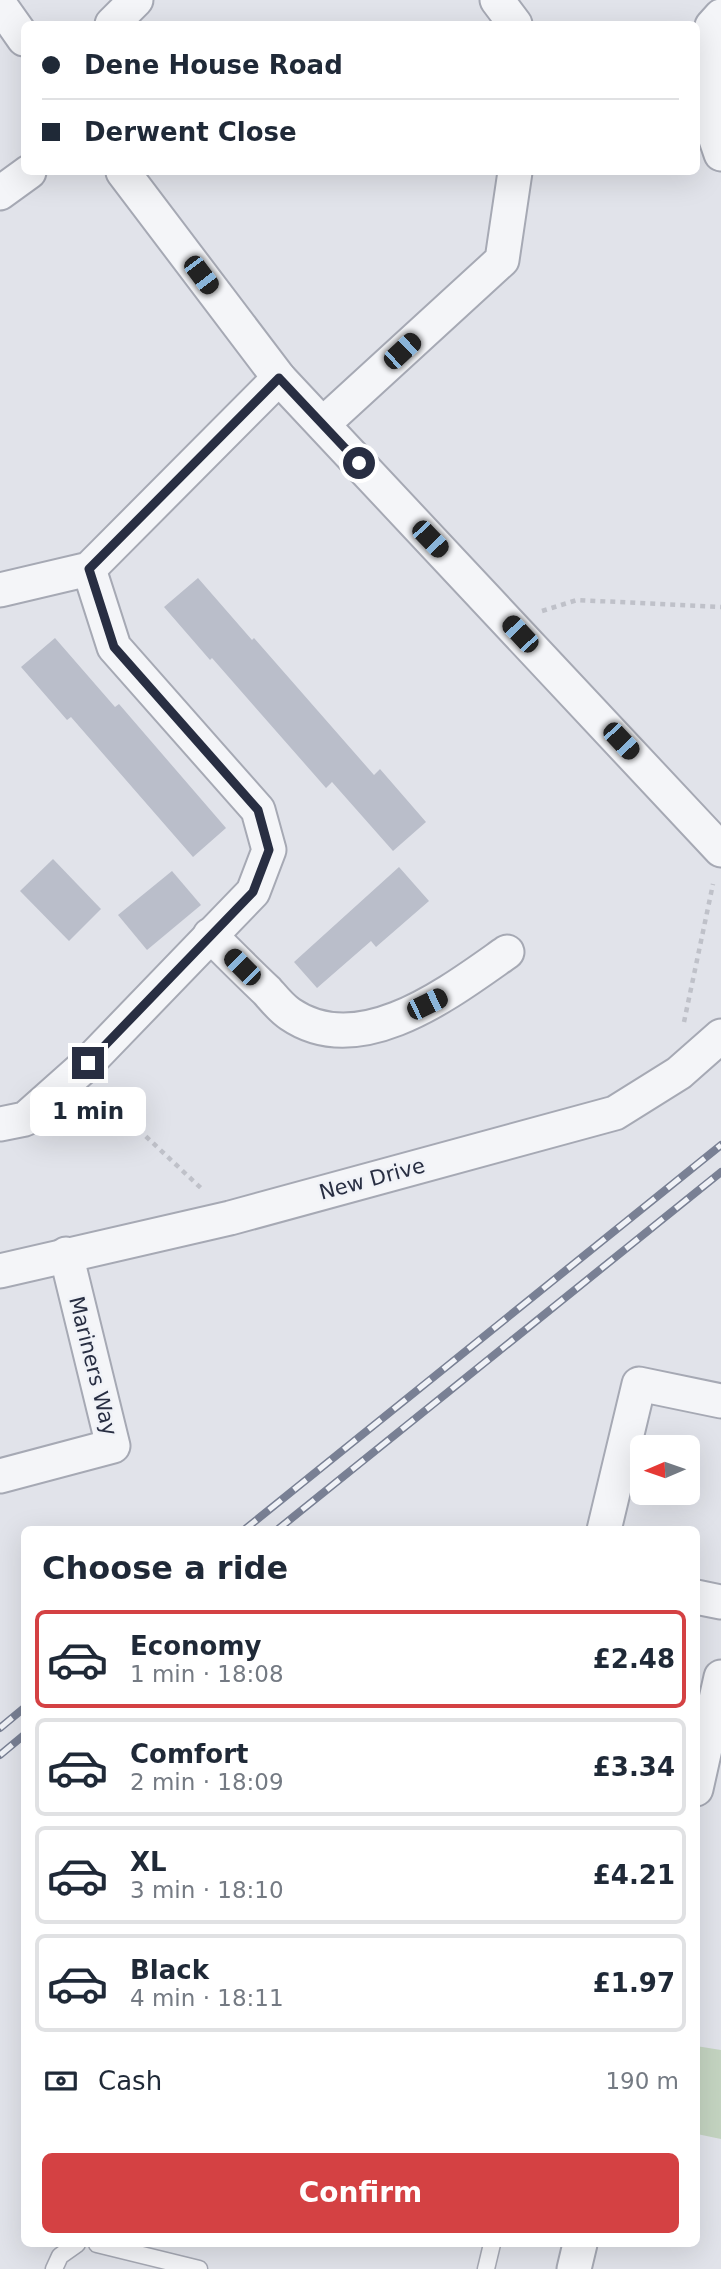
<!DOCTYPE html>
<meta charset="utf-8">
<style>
:root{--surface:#fff;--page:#f2f2f3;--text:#1f2937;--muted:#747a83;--line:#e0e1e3;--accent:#d44143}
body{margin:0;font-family:"DejaVu Sans",sans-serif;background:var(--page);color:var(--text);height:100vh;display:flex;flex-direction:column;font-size:26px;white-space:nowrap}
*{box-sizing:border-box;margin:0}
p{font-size:23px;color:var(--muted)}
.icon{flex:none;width:38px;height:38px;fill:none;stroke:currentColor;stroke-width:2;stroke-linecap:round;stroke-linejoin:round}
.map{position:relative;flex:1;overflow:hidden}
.details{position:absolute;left:21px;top:1526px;width:679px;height:721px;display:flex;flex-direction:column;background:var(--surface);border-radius:10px;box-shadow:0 7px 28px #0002}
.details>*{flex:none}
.banner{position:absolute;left:21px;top:21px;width:679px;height:154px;border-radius:10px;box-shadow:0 7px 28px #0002;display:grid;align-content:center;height:154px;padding:0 21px;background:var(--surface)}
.needle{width:46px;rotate:268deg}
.tools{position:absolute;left:630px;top:1435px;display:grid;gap:14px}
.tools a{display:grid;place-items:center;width:70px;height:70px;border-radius:10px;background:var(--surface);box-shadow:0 7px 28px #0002;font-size:35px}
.end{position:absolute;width:32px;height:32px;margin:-16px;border:9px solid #282e42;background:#fff;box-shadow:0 0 0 4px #fff}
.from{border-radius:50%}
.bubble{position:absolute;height:49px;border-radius:10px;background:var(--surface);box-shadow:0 7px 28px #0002;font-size:23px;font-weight:700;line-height:49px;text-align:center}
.car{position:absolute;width:21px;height:42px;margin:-21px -10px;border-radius:9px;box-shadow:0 0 5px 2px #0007;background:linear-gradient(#222 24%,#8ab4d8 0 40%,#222 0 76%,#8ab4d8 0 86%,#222 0)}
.banner b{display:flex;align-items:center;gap:24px;height:66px;font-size:26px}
.banner b+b{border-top:2px solid var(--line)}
.banner i{width:18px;height:18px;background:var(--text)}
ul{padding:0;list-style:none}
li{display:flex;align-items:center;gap:21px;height:98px;margin:0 14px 10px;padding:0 7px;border:4px solid var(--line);border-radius:10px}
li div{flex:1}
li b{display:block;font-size:26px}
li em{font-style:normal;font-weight:700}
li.selected{border-color:var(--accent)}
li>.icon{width:63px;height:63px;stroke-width:1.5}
h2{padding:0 21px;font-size:32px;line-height:84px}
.pay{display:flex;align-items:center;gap:18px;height:77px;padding:0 21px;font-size:26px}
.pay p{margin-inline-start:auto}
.action{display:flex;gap:14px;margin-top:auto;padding:14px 21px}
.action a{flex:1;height:80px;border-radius:10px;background:var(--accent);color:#fff;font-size:28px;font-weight:700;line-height:80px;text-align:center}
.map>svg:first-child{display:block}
</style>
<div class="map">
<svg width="721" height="2269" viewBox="0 0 721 2269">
<rect width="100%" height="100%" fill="#e1e3ea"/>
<polygon fill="#c4d4c1" points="696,2046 721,2050 721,2139 697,2134"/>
<g fill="#babeca">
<polygon points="198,578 252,640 254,638 374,775 380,769 426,822 393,851 332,782 326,788 212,658 210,660 164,607"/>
<polygon points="55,638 115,707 119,704 226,828 193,857 71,717 67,720 21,667"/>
<polygon points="53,859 101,909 69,941 20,891"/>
<polygon points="399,867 429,901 376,947 371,941 317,988 294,962"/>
<polygon points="172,871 201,905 147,950 118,915"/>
</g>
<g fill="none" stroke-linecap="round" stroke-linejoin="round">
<defs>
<g id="lane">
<polyline points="97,2244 199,2269"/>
<polyline points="54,2269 60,2256 77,2244"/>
<polyline points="486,2269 492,2244"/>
</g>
<g id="street">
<polyline points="497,0 515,24"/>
<polyline points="0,5 24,39"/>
<polyline points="721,16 712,26 709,119 721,154"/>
<polyline points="112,24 136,0"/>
<polyline points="123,172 279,378 721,850"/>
<polyline points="0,193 29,172"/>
<polyline points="323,424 502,260 515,172"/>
<polyline points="0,590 89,569 279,378"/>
<path d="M210,935C229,954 248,973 267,991C274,999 281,1008 290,1014C360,1062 450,992 507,952"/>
<polyline points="0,1124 25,1119 88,1063 253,892 269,850 258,810 114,647 89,569"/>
<polyline points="0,1271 230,1218 615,1113 679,1073 721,1036"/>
<polyline points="0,1476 113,1446 66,1254"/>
<polyline points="604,1530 639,1384 721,1401"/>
<polyline points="696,1597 721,1602"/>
<polyline points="696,1789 721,1677"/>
<polyline points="574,2269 580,2244"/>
</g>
</defs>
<use href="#lane" stroke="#a6a9b4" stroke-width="19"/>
<use href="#street" stroke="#a6a9b4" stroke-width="37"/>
<g stroke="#bfc1c9" stroke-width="4.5" stroke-dasharray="5 5" stroke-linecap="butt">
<polyline points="542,611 577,600 721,607"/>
<polyline points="684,1022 713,884"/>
<polyline points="108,1090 138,1129 203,1190"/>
</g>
<use href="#lane" stroke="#f4f5f8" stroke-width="16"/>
<use href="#street" stroke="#f4f5f8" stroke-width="33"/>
<defs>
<g id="rail">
<polyline points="244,1530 721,1145"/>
<polyline points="277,1530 721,1172"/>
<polyline points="0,1728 24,1708"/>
<polyline points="0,1755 24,1735"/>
</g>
</defs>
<use href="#rail" stroke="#798094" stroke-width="8"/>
<use href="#rail" stroke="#f0f2f7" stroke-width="5" stroke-dasharray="16" stroke-linecap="butt"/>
</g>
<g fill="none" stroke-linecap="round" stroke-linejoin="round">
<polyline stroke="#282e42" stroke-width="9" points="88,1063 253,892 269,850 258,810 114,647 89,569 279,378 359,463"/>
</g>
<g text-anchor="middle" stroke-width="5" stroke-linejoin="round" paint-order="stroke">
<g font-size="21" fill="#282e42" stroke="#f0f2f7">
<text transform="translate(372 1179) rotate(-15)" y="7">New Drive</text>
<text transform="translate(93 1366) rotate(76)" y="7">Mariners Way</text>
</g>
</g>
</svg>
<div class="tools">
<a><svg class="needle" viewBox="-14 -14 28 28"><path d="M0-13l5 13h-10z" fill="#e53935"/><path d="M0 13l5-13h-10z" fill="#747a83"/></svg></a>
</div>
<i class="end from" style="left:359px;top:463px"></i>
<i class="end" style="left:88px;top:1063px"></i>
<div class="bubble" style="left:30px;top:1087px;width:116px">1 min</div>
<i class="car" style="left:201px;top:275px;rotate:143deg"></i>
<i class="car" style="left:402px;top:351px;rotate:47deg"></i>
<i class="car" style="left:430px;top:539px;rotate:136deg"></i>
<i class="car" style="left:520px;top:634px;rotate:317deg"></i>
<i class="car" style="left:621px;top:741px;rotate:137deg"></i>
<i class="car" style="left:242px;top:967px;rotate:315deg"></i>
<i class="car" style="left:427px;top:1004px;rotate:64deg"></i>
<div class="banner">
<b><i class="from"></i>Dene House Road</b>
<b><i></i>Derwent Close</b>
</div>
<section class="details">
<h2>Choose a ride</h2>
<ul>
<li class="selected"><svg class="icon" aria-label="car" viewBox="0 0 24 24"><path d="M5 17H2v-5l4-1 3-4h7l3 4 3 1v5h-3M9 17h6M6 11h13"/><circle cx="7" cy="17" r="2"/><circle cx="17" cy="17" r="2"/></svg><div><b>Economy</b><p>1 min · 18:08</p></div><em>£2.48</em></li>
<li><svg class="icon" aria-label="car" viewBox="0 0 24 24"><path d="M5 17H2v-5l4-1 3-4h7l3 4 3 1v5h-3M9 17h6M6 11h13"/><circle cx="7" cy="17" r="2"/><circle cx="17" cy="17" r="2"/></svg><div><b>Comfort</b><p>2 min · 18:09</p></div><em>£3.34</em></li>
<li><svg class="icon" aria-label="car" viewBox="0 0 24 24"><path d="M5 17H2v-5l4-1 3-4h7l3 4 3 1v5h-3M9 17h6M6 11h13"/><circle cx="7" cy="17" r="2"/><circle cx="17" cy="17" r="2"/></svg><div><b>XL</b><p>3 min · 18:10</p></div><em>£4.21</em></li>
<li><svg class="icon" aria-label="car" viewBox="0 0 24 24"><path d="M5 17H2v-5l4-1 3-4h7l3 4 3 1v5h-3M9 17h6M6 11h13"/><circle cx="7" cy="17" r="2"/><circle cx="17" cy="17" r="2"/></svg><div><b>Black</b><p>4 min · 18:11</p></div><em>£1.97</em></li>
</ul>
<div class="pay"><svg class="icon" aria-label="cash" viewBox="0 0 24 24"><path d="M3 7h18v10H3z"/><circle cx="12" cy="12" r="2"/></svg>Cash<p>190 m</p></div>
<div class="action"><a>Confirm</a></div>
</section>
</div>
